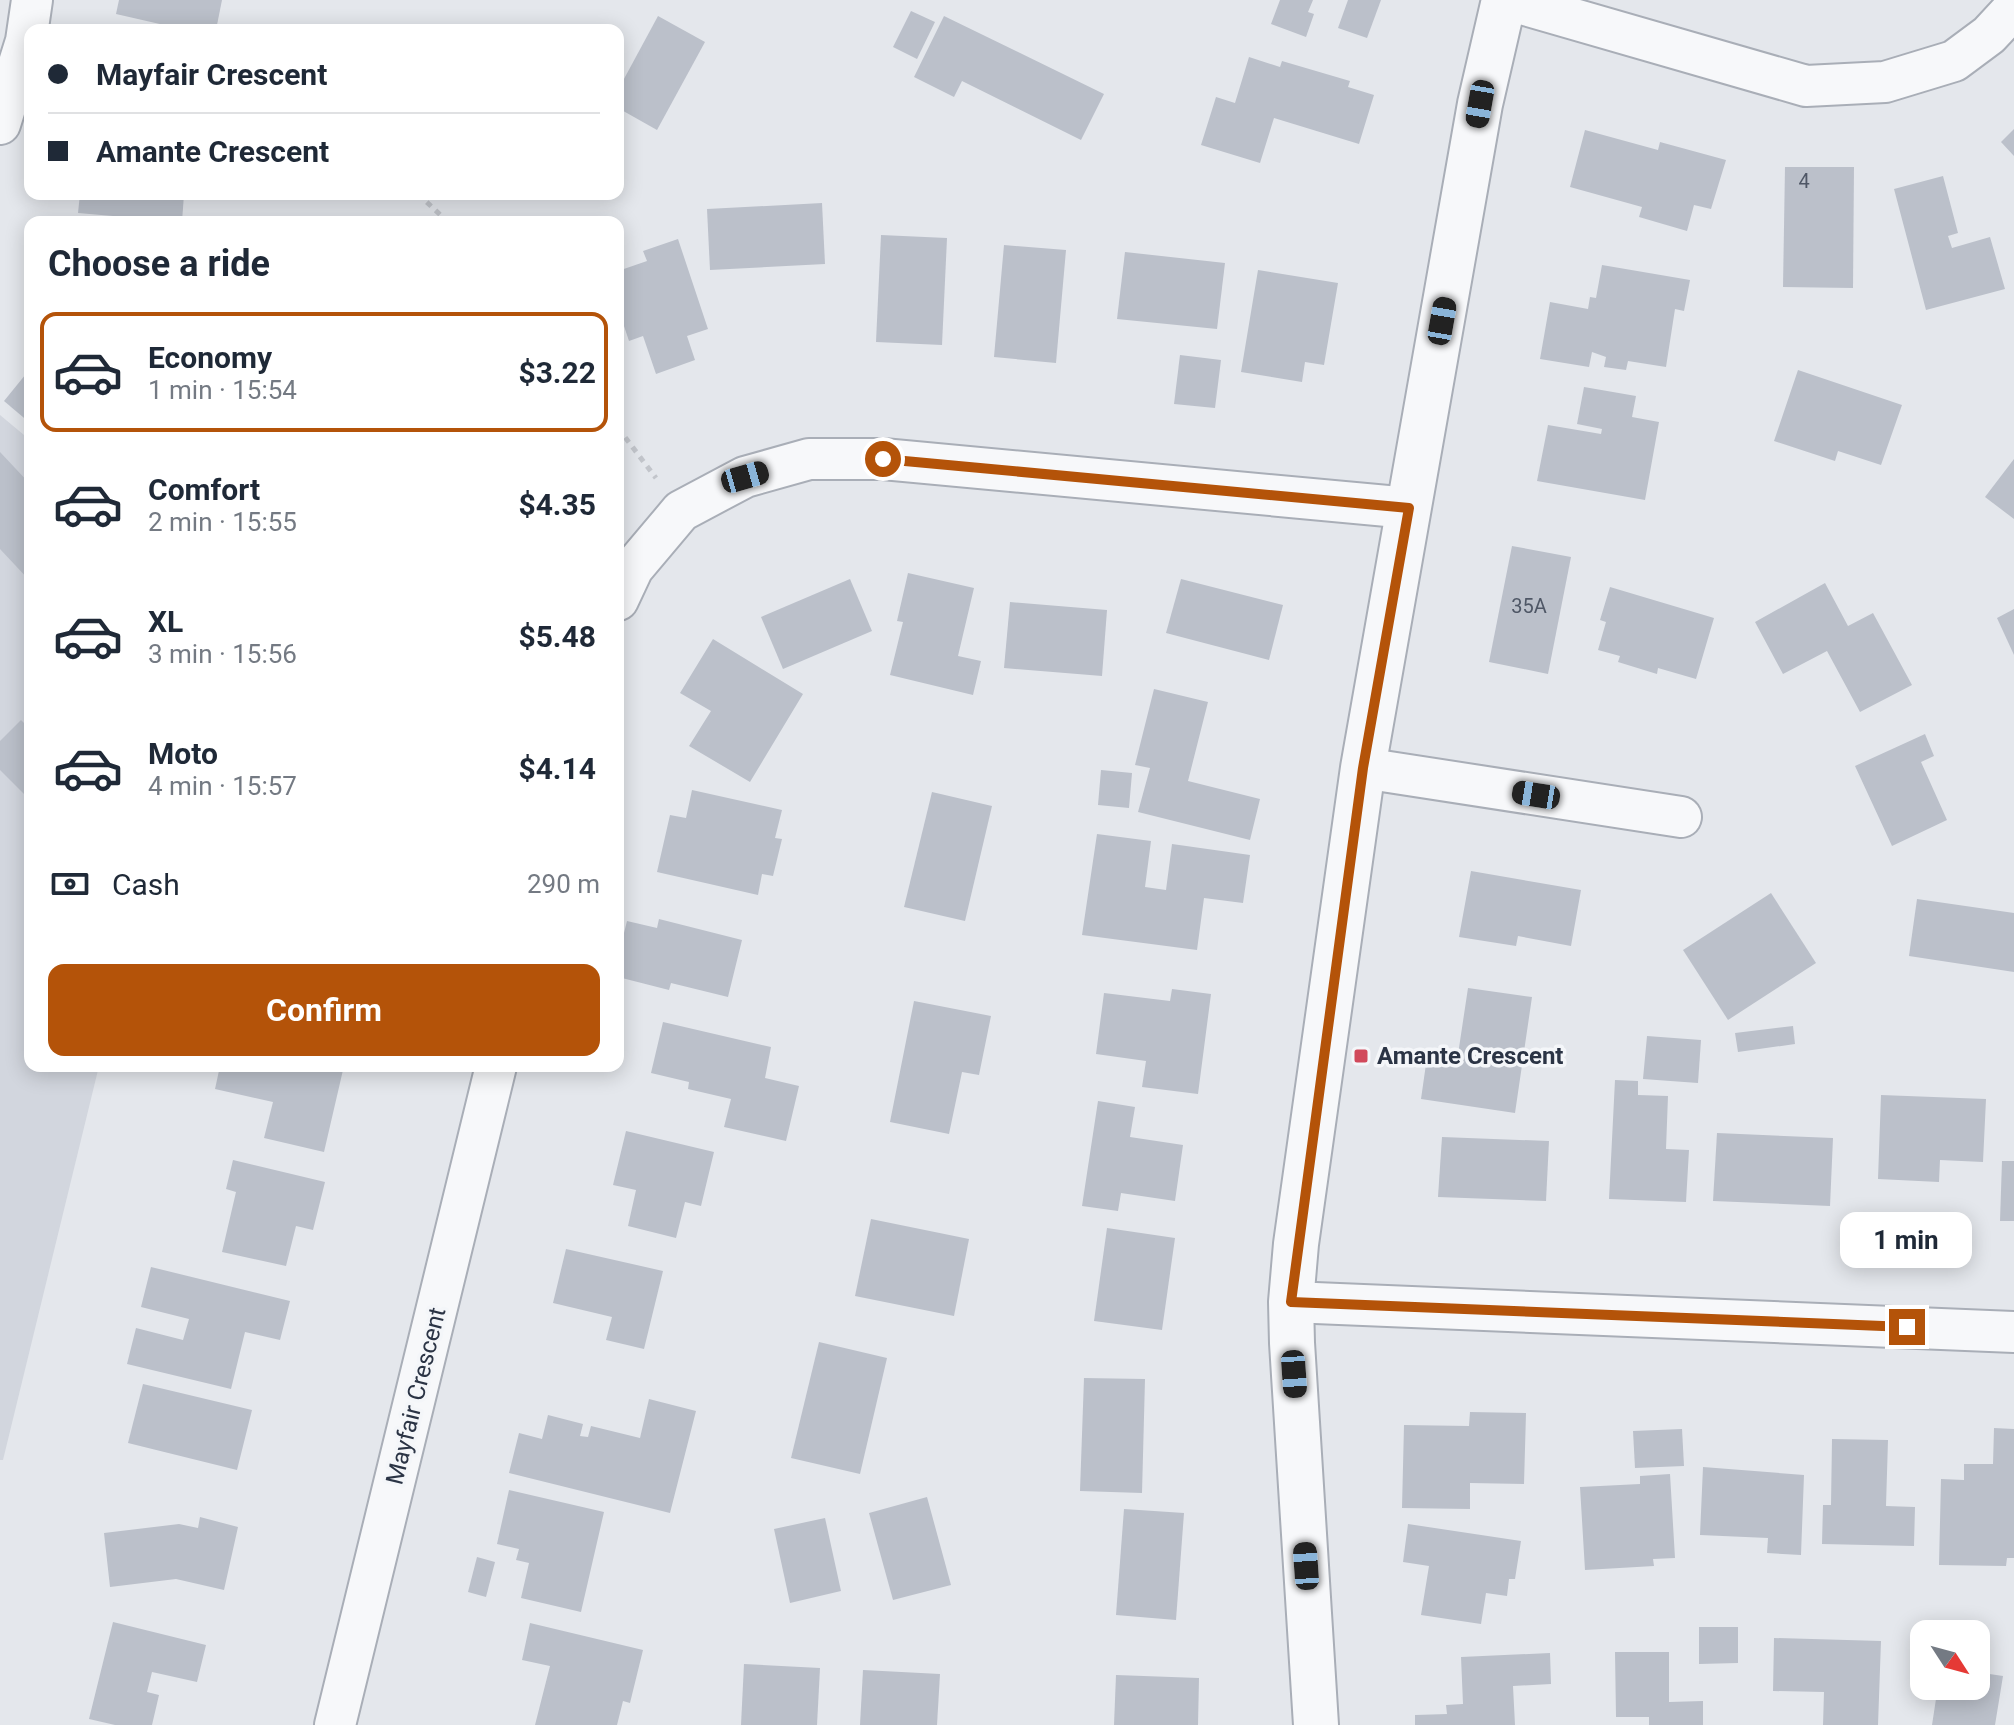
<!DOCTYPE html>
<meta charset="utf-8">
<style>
:root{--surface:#fff;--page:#f2f2f3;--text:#1f2937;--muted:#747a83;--line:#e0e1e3;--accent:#b45309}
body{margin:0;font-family:Roboto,sans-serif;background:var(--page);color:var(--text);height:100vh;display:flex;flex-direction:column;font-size:30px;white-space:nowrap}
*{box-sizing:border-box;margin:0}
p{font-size:26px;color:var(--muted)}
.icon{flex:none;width:44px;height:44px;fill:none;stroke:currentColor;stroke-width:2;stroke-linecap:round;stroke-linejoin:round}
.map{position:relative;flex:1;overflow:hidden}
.details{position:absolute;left:24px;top:216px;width:600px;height:856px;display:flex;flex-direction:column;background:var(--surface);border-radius:16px;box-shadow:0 4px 20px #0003}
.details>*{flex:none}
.top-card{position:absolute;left:24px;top:24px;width:600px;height:176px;border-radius:16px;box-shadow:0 4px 20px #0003;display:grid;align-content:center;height:176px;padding:0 24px;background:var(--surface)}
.needle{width:52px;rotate:126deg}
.controls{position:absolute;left:1910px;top:1620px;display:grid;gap:16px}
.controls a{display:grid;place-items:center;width:80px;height:80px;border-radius:16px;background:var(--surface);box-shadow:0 4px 20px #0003;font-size:40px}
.end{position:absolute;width:36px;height:36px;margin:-18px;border:10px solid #b45309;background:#fff;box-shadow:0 0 0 4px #fff}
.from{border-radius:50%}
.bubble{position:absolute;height:56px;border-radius:16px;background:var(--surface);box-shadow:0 4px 20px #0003;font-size:26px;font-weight:700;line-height:56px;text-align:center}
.car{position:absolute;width:24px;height:48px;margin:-24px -12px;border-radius:10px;box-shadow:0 0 6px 2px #0007;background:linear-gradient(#222 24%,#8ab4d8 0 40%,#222 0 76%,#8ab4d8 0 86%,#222 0)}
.top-card b{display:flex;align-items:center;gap:28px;height:76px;font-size:30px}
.top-card b+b{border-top:2px solid var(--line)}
.top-card i{width:20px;height:20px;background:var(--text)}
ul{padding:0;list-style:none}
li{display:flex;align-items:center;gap:24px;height:120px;margin:0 16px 12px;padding:0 8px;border:4px solid transparent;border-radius:16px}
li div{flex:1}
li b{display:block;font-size:30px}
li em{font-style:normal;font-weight:700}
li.selected{border-color:var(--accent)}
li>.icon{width:72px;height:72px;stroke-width:1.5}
h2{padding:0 24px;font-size:36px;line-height:96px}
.pay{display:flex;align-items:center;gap:20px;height:88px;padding:0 24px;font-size:30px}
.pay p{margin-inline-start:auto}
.cta{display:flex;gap:16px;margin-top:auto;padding:16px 24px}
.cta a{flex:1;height:92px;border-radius:16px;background:var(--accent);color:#fff;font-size:32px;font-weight:700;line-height:92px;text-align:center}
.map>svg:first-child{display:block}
</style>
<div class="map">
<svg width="2014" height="1725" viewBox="0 0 2014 1725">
<rect width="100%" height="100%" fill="#e4e7ec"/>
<polygon fill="#d2d6de" points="0,415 30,440 30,1066 99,1066 3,1460 0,1460"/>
<g fill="#bbc0ca">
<polygon points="119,0 222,0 216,30 186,30 116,14"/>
<polygon points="1280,0 1313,0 1308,12 1314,14 1306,37 1271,24"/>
<polygon points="1348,0 1381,0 1367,38 1338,28"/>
<polygon points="911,11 935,22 917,59 893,47"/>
<polygon points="658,16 705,42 657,130 618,108 618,90"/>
<polygon points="944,16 1104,94 1081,140 962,81 954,97 914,77"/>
<polygon points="1249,57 1280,67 1282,61 1350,81 1348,87 1374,95 1359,144 1274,118 1260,163 1201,145 1216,97 1235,103"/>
<polygon points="2014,129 2014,156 2001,142"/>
<polygon points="1585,130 1658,150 1660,142 1726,160 1711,209 1694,205 1687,231 1639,217 1642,207 1570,187"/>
<polygon points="1785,167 1854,167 1853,288 1783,287"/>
<polygon points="1943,176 1958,233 1948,236 1952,248 1990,237 2005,289 1926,310 1894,189"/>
<polygon points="80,194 184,194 182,222 78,213"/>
<polygon points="822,203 825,264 710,270 707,209"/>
<polygon points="881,235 947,238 942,345 876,342"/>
<polygon points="678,239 708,329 687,336 695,360 656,374 643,336 629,341 618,308 618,271 647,261 643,251"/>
<polygon points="1004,245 1066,250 1056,363 994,357"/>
<polygon points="1125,252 1225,263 1217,329 1117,319"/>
<polygon points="1602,265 1690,280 1684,311 1675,309 1666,367 1628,361 1626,370 1604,367 1606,357 1592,352 1589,367 1540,359 1550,302 1588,309 1590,297 1596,298"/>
<polygon points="1258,270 1338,283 1324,365 1305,362 1302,382 1241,372"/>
<polygon points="1180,355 1221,360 1215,408 1174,404"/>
<polygon points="30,369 30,423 4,401"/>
<polygon points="1798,370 1902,405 1881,465 1838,451 1835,461 1774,441"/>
<polygon points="1584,387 1636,396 1632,417 1659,422 1645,500 1537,481 1548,425 1601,434 1602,429 1577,424"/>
<polygon points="0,452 30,484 30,581 0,549"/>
<polygon points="2014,459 2014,519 1985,497"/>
<polygon points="1512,546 1571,557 1548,674 1489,662"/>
<polygon points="908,573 974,588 958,656 981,661 973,695 890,675 903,622 897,621"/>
<polygon points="850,579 872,631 783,669 761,617"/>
<polygon points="1181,579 1283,605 1269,660 1166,633"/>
<polygon points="1825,583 1848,626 1873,613 1912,685 1860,712 1827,651 1783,674 1755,622"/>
<polygon points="1610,587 1714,618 1696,679 1658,668 1657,674 1618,662 1620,656 1598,650 1606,622 1600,620"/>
<polygon points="1010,602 1107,610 1102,676 1004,668"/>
<polygon points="2014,609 2014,655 1997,618"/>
<polygon points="713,639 803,694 750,782 689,746 711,711 680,693"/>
<polygon points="1154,689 1208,702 1188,781 1260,799 1250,840 1138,812 1150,768 1135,765"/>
<polygon points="21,720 30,729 30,800 0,770 0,741"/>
<polygon points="1925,734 1934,756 1921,762 1947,820 1892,846 1855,766"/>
<polygon points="1101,770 1132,773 1129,808 1098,805"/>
<polygon points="692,790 782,810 775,838 782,839 773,876 762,874 758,895 657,872 670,815 686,818"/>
<polygon points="932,792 992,806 965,921 904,907"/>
<polygon points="1097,834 1151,841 1145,887 1166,890 1172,844 1250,855 1243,903 1204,898 1197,950 1082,935"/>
<polygon points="1471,871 1581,890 1571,946 1518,936 1516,946 1459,937"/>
<polygon points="1771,893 1816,963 1728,1020 1683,950"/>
<polygon points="1917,899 2014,913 2014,972 1909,956"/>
<polygon points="659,919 742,940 728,997 671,983 669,990 618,977 618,957 627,921 657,928"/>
<polygon points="1468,988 1532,997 1515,1113 1421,1099 1427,1057 1457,1061"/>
<polygon points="1172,989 1211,994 1198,1094 1142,1087 1146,1061 1096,1054 1104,993 1170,1001"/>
<polygon points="914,1001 991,1016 979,1075 962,1072 949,1134 890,1122"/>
<polygon points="663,1022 771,1047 765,1078 799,1086 786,1141 724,1127 731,1099 688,1089 689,1082 651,1073"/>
<polygon points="1793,1026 1795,1044 1738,1052 1735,1033"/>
<polygon points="1647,1036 1701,1040 1698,1083 1643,1079"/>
<polygon points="220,1066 326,1066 343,1070 324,1152 264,1138 273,1102 215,1089"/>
<polygon points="1615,1080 1638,1081 1638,1095 1668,1096 1666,1149 1689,1150 1686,1202 1609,1199"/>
<polygon points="1881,1095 1986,1099 1983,1162 1940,1160 1939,1182 1878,1179"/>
<polygon points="1098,1101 1135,1107 1130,1137 1183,1145 1175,1201 1121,1193 1118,1211 1082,1206"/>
<polygon points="626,1131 714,1152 701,1206 685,1202 676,1238 628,1226 636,1190 613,1185"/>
<polygon points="1717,1133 1833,1138 1830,1206 1713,1201"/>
<polygon points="1442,1137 1549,1141 1546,1201 1438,1197"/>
<polygon points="233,1160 325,1182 313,1230 296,1226 286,1266 222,1252 236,1192 226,1189"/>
<polygon points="2002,1161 2014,1161 2014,1221 2000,1221"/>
<polygon points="871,1219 969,1239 954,1316 855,1296"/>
<polygon points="1107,1228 1175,1238 1162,1330 1094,1321"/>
<polygon points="566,1249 663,1271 644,1349 606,1340 612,1317 553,1303"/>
<polygon points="151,1267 290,1301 280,1340 245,1332 231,1389 127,1364 136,1328 183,1340 189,1319 141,1307"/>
<polygon points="819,1342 887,1358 860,1474 791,1458"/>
<polygon points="1084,1378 1145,1379 1142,1493 1080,1491"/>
<polygon points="143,1384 252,1410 237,1470 128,1443"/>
<polygon points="649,1399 696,1411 670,1513 509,1473 519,1433 542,1439 548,1415 583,1424 580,1436 588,1437 591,1426 640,1438"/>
<polygon points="1470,1412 1526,1413 1524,1484 1470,1483 1470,1509 1402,1508 1404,1425 1469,1426"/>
<polygon points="1994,1428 2014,1429 2014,1558 2007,1558 2006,1566 1939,1565 1941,1479 1964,1480 1964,1464 1993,1464"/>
<polygon points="1682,1429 1684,1466 1635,1468 1633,1431"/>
<polygon points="1832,1439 1888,1440 1886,1506 1915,1507 1914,1546 1822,1544 1823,1505 1831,1505"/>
<polygon points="1703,1467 1804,1475 1801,1555 1767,1553 1768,1538 1700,1535"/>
<polygon points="1670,1474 1675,1558 1653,1559 1654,1566 1585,1570 1580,1487 1640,1484 1640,1476"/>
<polygon points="509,1490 604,1512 581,1612 521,1598 529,1563 516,1560 519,1549 497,1544"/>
<polygon points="927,1497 951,1585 893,1600 869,1513"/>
<polygon points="1124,1509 1184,1513 1176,1620 1116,1615"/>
<polygon points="200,1517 238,1527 224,1590 176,1579 110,1587 104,1533 179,1524 198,1528"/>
<polygon points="825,1518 841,1591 790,1603 774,1529"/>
<polygon points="1408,1524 1521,1541 1515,1579 1509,1579 1507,1596 1486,1593 1481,1624 1421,1615 1429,1566 1403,1562"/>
<polygon points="477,1557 495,1562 486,1597 468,1592"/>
<polygon points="113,1622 206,1645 197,1682 152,1672 147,1692 159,1695 152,1725 115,1725 89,1719"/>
<polygon points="530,1623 643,1650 630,1703 623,1701 617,1725 535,1725 550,1666 522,1660"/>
<polygon points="1699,1627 1738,1627 1738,1663 1699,1664"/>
<polygon points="1774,1638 1881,1641 1878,1725 1823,1725 1824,1692 1773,1691"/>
<polygon points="1615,1652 1669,1652 1669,1702 1703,1701 1703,1725 1649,1725 1649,1717 1616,1717"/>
<polygon points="1550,1653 1551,1684 1513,1686 1515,1725 1415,1725 1415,1715 1447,1714 1446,1705 1463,1704 1461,1657"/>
<polygon points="744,1664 820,1668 817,1725 741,1725"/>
<polygon points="863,1670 940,1674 937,1725 860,1725"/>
<polygon points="1976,1672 2003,1676 1995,1725 1932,1725 1938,1686 1976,1686"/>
<polygon points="1116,1675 1199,1678 1198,1725 1114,1725"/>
</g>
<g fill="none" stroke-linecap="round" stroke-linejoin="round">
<defs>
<g id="minor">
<polyline points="1508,0 1806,86 1885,82 1954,61 1989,35 2014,8"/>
<polyline points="0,124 26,41 32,0"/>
<polyline points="618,600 633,568 681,511 745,477 809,459 883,459 1409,508"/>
<polyline points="1363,768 1681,817"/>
<polyline points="1291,1302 2014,1332"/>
<polyline points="335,1725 496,1066"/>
</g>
<polyline id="tertiary" points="1316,1725 1292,1343 1291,1302 1296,1244 1363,768 1480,104 1504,0"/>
</defs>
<use href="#minor" stroke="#a9aeb7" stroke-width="44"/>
<use href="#tertiary" stroke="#a9aeb7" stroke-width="48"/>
<g stroke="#c2c5cb" stroke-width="5" stroke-dasharray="6 6" stroke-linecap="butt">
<polyline points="418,194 448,222"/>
<polyline points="618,428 656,478"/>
</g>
<use href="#minor" stroke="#f7f8fa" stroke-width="40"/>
<use href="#tertiary" stroke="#f7f8fa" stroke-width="44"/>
</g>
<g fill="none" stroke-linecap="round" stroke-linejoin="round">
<polyline stroke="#b45309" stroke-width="10" points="883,459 1409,508 1363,768 1291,1302 1907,1327"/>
</g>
<rect fill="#d1495b" stroke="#f4f6f9" stroke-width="3" x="1353" y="1048" width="16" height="16" rx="4"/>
<g text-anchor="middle" stroke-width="7" stroke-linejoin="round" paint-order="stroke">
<g font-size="20" fill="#4f5766">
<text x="1804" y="188">4</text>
<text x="1529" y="613">35A</text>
</g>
<g font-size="24" font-weight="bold" fill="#2b3445" stroke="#f4f6f9" text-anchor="start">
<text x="1377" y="1064">Amante Crescent</text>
</g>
<g font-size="24" fill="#2b3445" stroke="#f4f6f9">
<text transform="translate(416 1396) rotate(-76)" y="8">Mayfair Crescent</text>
</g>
</g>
</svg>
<div class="controls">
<a><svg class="needle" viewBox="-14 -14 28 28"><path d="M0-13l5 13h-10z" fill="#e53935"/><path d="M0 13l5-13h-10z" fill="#747a83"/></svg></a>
</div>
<i class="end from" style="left:883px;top:459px"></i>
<i class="end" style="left:1907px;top:1327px"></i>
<div class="bubble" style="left:1840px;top:1212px;width:132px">1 min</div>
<i class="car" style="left:1480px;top:104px;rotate:190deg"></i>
<i class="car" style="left:1442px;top:321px;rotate:10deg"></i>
<i class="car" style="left:745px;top:477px;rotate:74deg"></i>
<i class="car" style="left:1536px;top:795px;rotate:279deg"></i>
<i class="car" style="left:1294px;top:1374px;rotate:176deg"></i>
<i class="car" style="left:1306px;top:1566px;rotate:356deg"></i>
<div class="top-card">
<b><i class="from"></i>Mayfair Crescent</b>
<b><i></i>Amante Crescent</b>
</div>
<section class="details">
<h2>Choose a ride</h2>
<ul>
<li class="selected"><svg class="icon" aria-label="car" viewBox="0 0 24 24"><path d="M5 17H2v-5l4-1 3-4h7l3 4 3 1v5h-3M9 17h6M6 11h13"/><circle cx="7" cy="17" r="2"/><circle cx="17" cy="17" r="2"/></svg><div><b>Economy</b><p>1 min · 15:54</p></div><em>$3.22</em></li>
<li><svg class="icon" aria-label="car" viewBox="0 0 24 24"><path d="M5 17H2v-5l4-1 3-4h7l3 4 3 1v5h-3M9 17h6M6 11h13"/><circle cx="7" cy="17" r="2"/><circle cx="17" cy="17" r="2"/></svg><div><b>Comfort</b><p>2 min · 15:55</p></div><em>$4.35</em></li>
<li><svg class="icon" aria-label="car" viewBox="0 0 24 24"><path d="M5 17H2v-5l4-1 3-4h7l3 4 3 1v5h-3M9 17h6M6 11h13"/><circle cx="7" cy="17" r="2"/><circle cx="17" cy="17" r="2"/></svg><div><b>XL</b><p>3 min · 15:56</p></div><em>$5.48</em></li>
<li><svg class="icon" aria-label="car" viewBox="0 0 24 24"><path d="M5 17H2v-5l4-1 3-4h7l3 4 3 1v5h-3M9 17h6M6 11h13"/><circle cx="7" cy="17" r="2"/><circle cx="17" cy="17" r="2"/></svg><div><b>Moto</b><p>4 min · 15:57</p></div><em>$4.14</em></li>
</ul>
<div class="pay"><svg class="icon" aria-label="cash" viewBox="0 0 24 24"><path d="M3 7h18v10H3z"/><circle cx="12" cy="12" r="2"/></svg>Cash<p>290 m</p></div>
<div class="cta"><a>Confirm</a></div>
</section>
</div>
